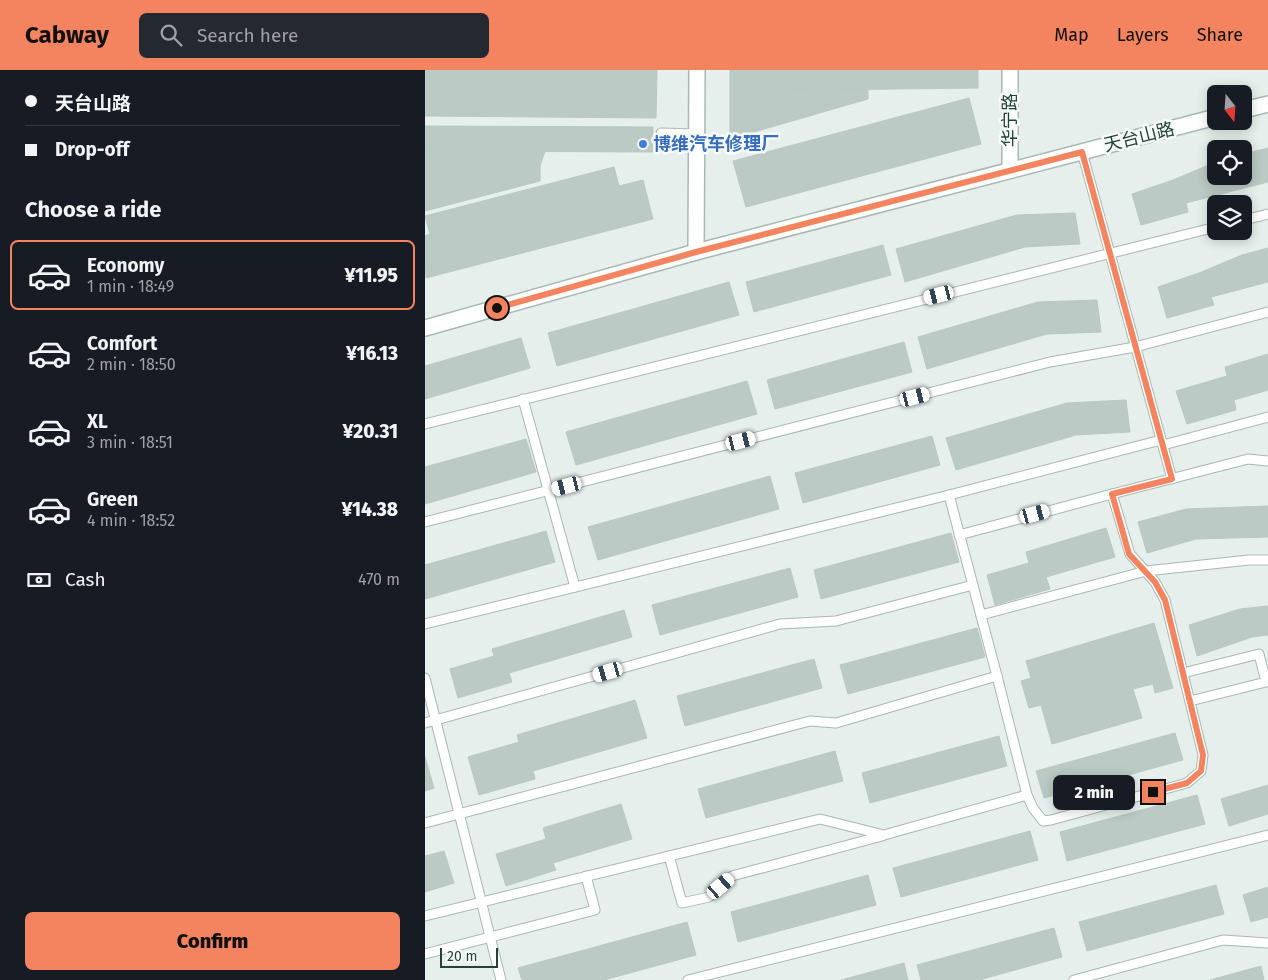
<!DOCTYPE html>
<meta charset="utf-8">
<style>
:root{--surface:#171b24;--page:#242831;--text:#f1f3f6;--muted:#9ea1a6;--line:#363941;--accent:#f4845f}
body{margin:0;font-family:"Fira Sans","Noto Sans SC",sans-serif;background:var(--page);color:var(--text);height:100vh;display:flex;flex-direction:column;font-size:19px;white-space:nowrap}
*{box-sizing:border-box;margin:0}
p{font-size:16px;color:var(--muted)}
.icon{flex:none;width:28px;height:28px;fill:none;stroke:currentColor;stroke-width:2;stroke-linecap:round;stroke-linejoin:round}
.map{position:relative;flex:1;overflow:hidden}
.sheet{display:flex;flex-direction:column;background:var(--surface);width:425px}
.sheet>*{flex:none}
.guide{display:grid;align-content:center;height:110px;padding:0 25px;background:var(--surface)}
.needle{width:32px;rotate:163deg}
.controls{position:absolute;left:782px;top:15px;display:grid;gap:10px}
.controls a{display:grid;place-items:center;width:45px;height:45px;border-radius:8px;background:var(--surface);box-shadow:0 2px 12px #0003;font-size:25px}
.scale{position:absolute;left:15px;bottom:12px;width:58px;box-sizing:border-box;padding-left:5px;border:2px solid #24423a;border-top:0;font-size:14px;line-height:18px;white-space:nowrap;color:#24423a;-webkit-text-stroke:4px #f7fbf9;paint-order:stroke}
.end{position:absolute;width:22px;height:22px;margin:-11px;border:6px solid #f4845f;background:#111;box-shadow:0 0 0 2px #111}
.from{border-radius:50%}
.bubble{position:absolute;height:35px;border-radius:8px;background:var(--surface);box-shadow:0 2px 12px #0003;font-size:16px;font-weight:800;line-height:35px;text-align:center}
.car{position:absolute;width:15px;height:30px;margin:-15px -8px;border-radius:6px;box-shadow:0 0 4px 1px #0007;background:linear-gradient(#fff 24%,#345 0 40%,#fff 0 76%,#345 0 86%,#fff 0)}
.guide b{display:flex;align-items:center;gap:18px;height:48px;font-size:19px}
.guide b+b{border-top:1px solid var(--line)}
.guide i{width:12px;height:12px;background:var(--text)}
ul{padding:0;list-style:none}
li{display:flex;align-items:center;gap:15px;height:70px;margin:0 10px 8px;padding:0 15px;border:2px solid transparent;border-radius:8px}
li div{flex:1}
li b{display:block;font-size:19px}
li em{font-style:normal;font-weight:800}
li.active{border-color:var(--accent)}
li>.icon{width:45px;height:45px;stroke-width:1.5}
h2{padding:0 25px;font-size:22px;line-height:60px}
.pay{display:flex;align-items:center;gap:12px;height:55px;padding:0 25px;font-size:19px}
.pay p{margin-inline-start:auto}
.button{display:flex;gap:10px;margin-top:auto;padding:10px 25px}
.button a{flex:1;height:58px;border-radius:8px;background:var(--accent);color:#111;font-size:20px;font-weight:800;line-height:58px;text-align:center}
header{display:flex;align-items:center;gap:30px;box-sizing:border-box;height:70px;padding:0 25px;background:var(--accent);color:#111}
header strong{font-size:24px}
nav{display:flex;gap:28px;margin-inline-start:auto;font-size:18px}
.search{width:350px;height:45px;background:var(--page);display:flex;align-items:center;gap:12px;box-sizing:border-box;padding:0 18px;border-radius:8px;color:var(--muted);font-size:19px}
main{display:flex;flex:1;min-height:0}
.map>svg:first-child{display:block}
</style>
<header>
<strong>Cabway</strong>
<div class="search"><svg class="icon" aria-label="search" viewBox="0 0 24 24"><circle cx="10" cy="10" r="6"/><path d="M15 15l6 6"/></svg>Search here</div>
<nav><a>Map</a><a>Layers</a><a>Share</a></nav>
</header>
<main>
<section class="sheet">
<div class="guide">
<b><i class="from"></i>天台山路</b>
<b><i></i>Drop-off</b>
</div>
<h2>Choose a ride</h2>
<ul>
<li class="active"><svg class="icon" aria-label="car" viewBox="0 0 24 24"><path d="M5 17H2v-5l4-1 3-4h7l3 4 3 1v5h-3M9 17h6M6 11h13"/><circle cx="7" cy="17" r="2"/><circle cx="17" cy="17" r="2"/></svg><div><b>Economy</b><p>1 min · 18:49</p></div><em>¥11.95</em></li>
<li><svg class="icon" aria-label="car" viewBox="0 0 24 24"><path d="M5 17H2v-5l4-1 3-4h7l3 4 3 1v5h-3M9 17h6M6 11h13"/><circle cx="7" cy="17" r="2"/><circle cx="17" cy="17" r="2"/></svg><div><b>Comfort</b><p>2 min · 18:50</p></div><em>¥16.13</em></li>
<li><svg class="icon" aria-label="car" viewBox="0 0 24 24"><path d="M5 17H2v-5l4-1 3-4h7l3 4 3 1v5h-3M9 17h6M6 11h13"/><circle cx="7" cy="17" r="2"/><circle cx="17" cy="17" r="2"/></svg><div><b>XL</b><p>3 min · 18:51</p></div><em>¥20.31</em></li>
<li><svg class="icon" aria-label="car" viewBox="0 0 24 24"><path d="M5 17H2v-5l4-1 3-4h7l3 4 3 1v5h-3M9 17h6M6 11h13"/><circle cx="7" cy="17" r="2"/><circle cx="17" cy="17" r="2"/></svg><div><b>Green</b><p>4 min · 18:52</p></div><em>¥14.38</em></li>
</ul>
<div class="pay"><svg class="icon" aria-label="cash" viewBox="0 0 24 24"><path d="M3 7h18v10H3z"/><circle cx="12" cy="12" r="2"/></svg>Cash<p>470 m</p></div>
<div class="button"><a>Confirm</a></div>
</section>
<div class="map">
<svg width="843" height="910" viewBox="0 0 843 910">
<rect width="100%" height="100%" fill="#e6efeb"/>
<g fill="#bbcac4" stroke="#b8c9c2">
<polygon points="0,0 232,0 231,48 0,46"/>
<polygon points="305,0 553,0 553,18 305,21"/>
<polygon points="443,19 443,29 305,69 305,21"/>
<polygon points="544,28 556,74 321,137 308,91"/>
<polygon points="0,56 228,57 228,82 0,81"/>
<polygon points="843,78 843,112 761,133 763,142 716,155 707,124 748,110 791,92 791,106 819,106 819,84"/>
<polygon points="0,81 120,81 115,96 115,111 0,141"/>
<polygon points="189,97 194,116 218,110 228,149 1,208 0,166 5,164 0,146"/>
<polygon points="650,143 655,174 600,177 480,212 471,179 592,145"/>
<polygon points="458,175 466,205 329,242 321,212"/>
<polygon points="843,178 843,212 786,227 789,235 742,248 733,217 774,203 817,185"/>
<polygon points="304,212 314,245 132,296 123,263"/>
<polygon points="672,230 676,262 622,264 502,299 493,267 613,232"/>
<polygon points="96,268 105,298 0,329 0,296"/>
<polygon points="479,272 487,302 350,339 342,310"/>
<polygon points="843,284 843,320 809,330 811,340 762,354 751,321 802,306 800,297"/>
<polygon points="322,311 332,344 151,395 141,362"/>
<polygon points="701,330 705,362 651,365 531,400 521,368 642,333"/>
<polygon points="507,366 515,395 378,433 370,403"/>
<polygon points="101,369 111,402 0,434 0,397"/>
<polygon points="345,406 354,439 173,490 163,457"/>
<polygon points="843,436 843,467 771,469 722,483 713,452 761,439"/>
<polygon points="681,458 690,487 621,507 625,519 570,535 562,505 604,493 601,482"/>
<polygon points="121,461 130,492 0,529 0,495"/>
<polygon points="526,463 534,492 396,529 389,500"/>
<polygon points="365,498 373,527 235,565 227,535"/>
<polygon points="843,536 843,565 827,567 772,586 764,555 815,539"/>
<polygon points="199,540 207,567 84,603 87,612 33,628 25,599 69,586 67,579"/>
<polygon points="729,553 748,618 730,623 728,614 708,619 717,648 627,674 616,635 604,638 596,611 606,608 601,591"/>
<polygon points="552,558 560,587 423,624 415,595"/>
<polygon points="389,589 397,618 260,656 252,626"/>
<polygon points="210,630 222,668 108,701 110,709 54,725 43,687 94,672 92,665"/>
<polygon points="750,663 758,690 619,728 611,701"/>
<polygon points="574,666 582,696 445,733 437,703"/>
<polygon points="410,681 418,711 281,748 273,719"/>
<polygon points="0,687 9,718 0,721"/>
<polygon points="843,715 843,744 804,756 796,729"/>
<polygon points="772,725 780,754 642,791 635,762"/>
<polygon points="196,734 207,769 128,793 131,800 81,816 71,784 121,769 118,758"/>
<polygon points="605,761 613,790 476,827 468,798"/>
<polygon points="19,781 29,813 0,822 0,786"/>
<polygon points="443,805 451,835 313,872 306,842"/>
<polygon points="791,815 799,844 662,881 654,852"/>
<polygon points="843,817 843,847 826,852 818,825"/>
<polygon points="262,852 271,885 179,910 97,910 93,898"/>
<polygon points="629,858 637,887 554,910 496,910 492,895"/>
<polygon points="479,893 483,910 416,910"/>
<polygon points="836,896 839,910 785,910"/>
</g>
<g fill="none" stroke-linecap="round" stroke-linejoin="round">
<defs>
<g id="service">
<polyline points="236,63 272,64"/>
<polyline points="657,82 747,409"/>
<polyline points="819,150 843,144"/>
<polyline points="98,329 150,517"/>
<polyline points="0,354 791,157"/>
<polyline points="738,375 843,347"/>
<polyline points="524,425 572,606 602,725 608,738 618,751 626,750 762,713 776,701 778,685 740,530 730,512 705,484 687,424 823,389 843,391"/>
<polyline points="0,452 625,292 710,277 843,242"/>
<polyline points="534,465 687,424"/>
<polyline points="556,545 721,501 824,490 843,490"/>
<polyline points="0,554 524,425 736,370"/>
<polyline points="758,603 834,584 841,612 765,631"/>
<polyline points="0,608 76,910"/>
<polyline points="0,653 355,554 411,551 548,515"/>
<polyline points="0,753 385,651 411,653 572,606"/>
<polyline points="244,786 257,833 284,827 307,806 457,766"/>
<polyline points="0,846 395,749 459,765 602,725"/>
<polyline points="0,884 170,840 161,806"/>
<polyline points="263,910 843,765"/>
<polyline points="649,910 798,870 843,873"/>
</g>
<g id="minor">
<polyline points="585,100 585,0"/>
<polyline points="271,182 272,0"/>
</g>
<g id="tertiary">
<polyline points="819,40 843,34"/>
<polyline points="0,258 271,182 791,47"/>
</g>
</defs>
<use href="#service" stroke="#a8b8b2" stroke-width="11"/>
<use href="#minor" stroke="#a8b8b2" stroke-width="18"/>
<use href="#tertiary" stroke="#a8b8b2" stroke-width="18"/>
<use href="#service" stroke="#fff" stroke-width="9"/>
<use href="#minor" stroke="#fff" stroke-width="15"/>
<use href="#tertiary" stroke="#fff" stroke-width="15"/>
</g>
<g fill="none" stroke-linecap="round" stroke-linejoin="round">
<polyline stroke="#f4845f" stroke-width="6" points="72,238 271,182 657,82 747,409 687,424 704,484 730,512 740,530 778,685 776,701 762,713 728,722"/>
</g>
<circle fill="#3f7fe0" stroke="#f7fbf9" stroke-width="2" cx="218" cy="74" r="5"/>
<g text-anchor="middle" stroke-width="5" stroke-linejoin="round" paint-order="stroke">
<g font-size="18" fill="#24423a" stroke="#f7fbf9">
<text transform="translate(585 50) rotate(-90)" y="6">华宁路</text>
<text transform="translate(714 67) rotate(-14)" y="6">天台山路</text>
</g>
<g font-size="18" font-weight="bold" fill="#366cbe" stroke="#f7fbf9" text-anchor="start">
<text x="228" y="80">博维汽车修理厂</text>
</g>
</g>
</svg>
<div class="controls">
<a><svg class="needle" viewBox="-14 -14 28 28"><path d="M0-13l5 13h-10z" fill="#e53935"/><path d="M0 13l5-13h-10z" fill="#9ea1a6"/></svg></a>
<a><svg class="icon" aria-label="locate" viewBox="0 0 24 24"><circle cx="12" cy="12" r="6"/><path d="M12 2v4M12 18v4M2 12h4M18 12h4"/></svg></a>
<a><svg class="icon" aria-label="layers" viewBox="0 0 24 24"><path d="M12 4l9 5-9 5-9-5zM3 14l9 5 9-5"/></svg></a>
</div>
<div class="scale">20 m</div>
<i class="end from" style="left:72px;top:238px"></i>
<i class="end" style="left:728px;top:722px"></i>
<div class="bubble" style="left:628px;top:705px;width:82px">2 min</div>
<i class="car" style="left:514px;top:225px;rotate:256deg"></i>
<i class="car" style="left:490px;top:327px;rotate:76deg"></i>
<i class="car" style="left:316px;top:371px;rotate:76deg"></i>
<i class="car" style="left:142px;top:416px;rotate:256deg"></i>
<i class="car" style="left:610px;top:444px;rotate:75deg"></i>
<i class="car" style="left:183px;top:602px;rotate:254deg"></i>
<i class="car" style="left:296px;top:816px;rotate:49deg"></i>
</div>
</main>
